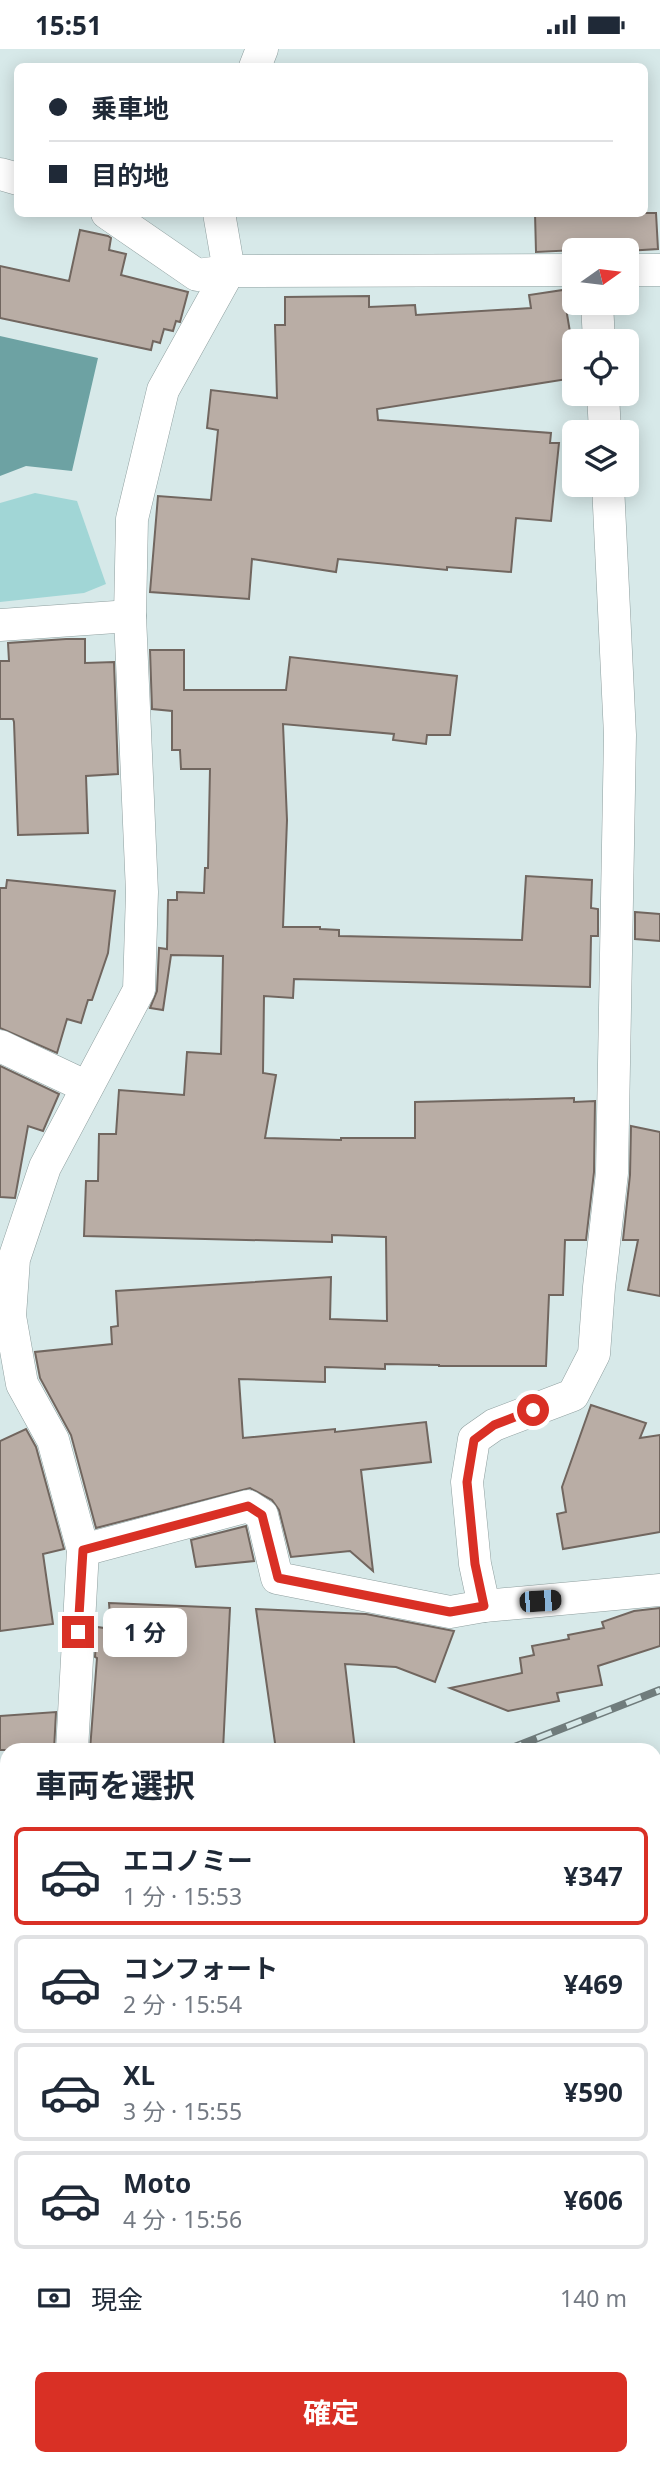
<!DOCTYPE html>
<html lang="ja">
<meta charset="utf-8">
<style>
:root{--surface:#fff;--page:#f6f6f7;--text:#1f2937;--muted:#747a83;--line:#e0e1e3;--accent:#d93025}
body{margin:0;font-family:"Noto Sans","Noto Sans JP",sans-serif;background:var(--page);color:var(--text);height:100vh;display:flex;flex-direction:column;font-size:26px;white-space:nowrap}
*{box-sizing:border-box;margin:0}
p{font-size:23px;color:var(--muted)}
.icon{flex:none;width:38px;height:38px;fill:none;stroke:currentColor;stroke-width:2;stroke-linecap:round;stroke-linejoin:round}
.map{position:relative;flex:1;overflow:hidden}
.panel{position:absolute;left:0px;top:1694px;width:662px;height:723px;display:flex;flex-direction:column;background:var(--surface);border-radius:21px 21px 0 0;box-shadow:0 4px 18px #0003}
.panel>*{flex:none}
.guide{position:absolute;left:14px;top:14px;width:634px;height:154px;border-radius:10px;box-shadow:0 4px 18px #0003;display:grid;align-content:center;height:154px;padding:0 35px;background:var(--surface)}
.needle{width:46px;rotate:76deg}
.controls{position:absolute;left:562px;top:189px;display:grid;gap:14px}
.controls a{display:grid;place-items:center;width:77px;height:77px;border-radius:10px;background:var(--surface);box-shadow:0 4px 18px #0003;font-size:35px}
.end{position:absolute;width:32px;height:32px;margin:-16px;border:9px solid #d93025;background:#fff;box-shadow:0 0 0 4px #fff}
.from{border-radius:50%}
.bubble{position:absolute;height:49px;border-radius:10px;background:var(--surface);box-shadow:0 4px 18px #0003;font-size:23px;font-weight:700;line-height:49px;text-align:center}
.car{position:absolute;width:21px;height:42px;margin:-21px -10px;border-radius:9px;box-shadow:0 0 5px 2px #0007;background:linear-gradient(#222 24%,#8ab4d8 0 40%,#222 0 76%,#8ab4d8 0 86%,#222 0)}
.guide b{display:flex;align-items:center;gap:24px;height:66px;font-size:26px}
.guide b+b{border-top:2px solid var(--line)}
.guide i{width:18px;height:18px;background:var(--text)}
ul{padding:0;list-style:none}
li{display:flex;align-items:center;gap:21px;height:98px;margin:0 14px 10px;padding:0 21px;border:4px solid var(--line);border-radius:10px}
li div{flex:1}
li b{display:block;font-size:26px}
li em{font-style:normal;font-weight:700}
li.selected{border-color:var(--accent)}
li>.icon{width:63px;height:63px;stroke-width:1.5}
h2{padding:0 35px;font-size:32px;line-height:84px}
.pay{display:flex;align-items:center;gap:18px;height:77px;padding:0 35px;font-size:26px}
.pay p{margin-inline-start:auto}
.button{display:flex;gap:14px;margin-top:auto;padding:14px 35px}
.button a{flex:1;height:80px;border-radius:10px;background:var(--accent);color:#fff;font-size:28px;font-weight:700;line-height:80px;text-align:center}
.status{display:flex;justify-content:space-between;align-items:center;height:49px;padding:0 35px;background:var(--surface);direction:ltr}
.status svg{height:19px;fill:currentColor}
.map>svg:first-child{display:block}
</style>
<div class="status"><b>15:51</b><svg viewBox="0 0 49 12"><path d="M0 12V9h3v3zM5 12V6h3v6zM10 12V3h3v9zM15 12V0h3v12zM26 1h20v11H26zM47 4h2v5h-2z"/></svg></div>
<div class="map">
<svg width="660" height="2416" viewBox="0 0 660 2416">
<rect width="100%" height="100%" fill="#d7e9e9"/>
<g fill="#a1d6d6">
<polygon points="35,444 77,452 106,535 84,544 0,553 0,454"/>
<polygon points="349,2410 437,2410 436,2416 348,2416"/>
</g>
<polygon fill="#6da2a3" points="0,287 98,309 72,422 26,417 0,427"/>
<g fill="#b9ada5" stroke="#71665f" stroke-width="2">
<polygon points="535,164 656,164 658,200 626,202 618,201 618,199 536,203"/>
<polygon points="80,181 108,187 111,189 109,201 126,205 121,226 188,243 180,273 176,272 173,282 164,280 160,294 153,292 151,301 0,269 0,217 69,232"/>
<polygon points="563,241 574,307 574,329 377,360 378,371 551,384 550,394 559,394 551,472 516,469 511,523 447,518 447,521 338,510 336,523 252,510 249,550 150,543 158,447 211,451 218,381 207,379 211,341 277,349 275,276 285,276 285,248 369,247 369,258 415,256 416,266 531,259 529,246"/>
<polygon points="66,590 85,590 85,614 114,613 118,725 86,727 88,784 18,786 14,673 13,670 0,670 0,612 9,612 8,594"/>
<polygon points="150,601 184,601 184,641 286,641 290,608 457,627 450,686 427,686 426,695 393,691 394,685 283,675 287,771 283,878 320,878 320,880 339,881 339,887 522,891 526,827 592,831 591,859 598,860 598,887 591,887 590,938 294,930 293,949 264,947 263,1024 276,1026 265,1089 341,1091 341,1089 415,1089 415,1053 574,1049 574,1053 595,1052 594,1123 586,1191 565,1191 563,1246 549,1246 546,1317 439,1317 439,1316 385,1315 385,1320 325,1318 325,1333 239,1330 243,1389 335,1380 335,1383 426,1373 431,1413 361,1421 373,1522 350,1502 291,1508 279,1461 272,1451 250,1439 96,1479 71,1386 40,1329 35,1303 112,1295 111,1278 118,1277 116,1242 331,1228 330,1270 387,1272 386,1188 332,1186 332,1193 84,1187 86,1132 98,1132 99,1085 116,1085 119,1041 184,1046 187,1003 221,1005 223,907 171,906 163,961 150,959 157,942 159,899 167,900 168,851 177,851 177,843 204,844 205,819 208,819 210,720 181,720 180,701 172,701 172,662 152,660"/>
<polygon points="7,831 115,842 108,904 92,951 88,951 81,974 67,970 57,1004 0,979 0,839 6,839"/>
<polygon points="635,863 660,865 660,892 635,890"/>
<polygon points="0,1017 59,1045 43,1082 28,1077 15,1149 0,1148"/>
<polygon points="631,1077 660,1083 660,1247 628,1241 638,1191 623,1191 630,1126"/>
<polygon points="591,1356 646,1374 640,1389 660,1386 660,1483 563,1500 557,1465 566,1463 562,1438"/>
<polygon points="26,1380 36,1398 64,1500 43,1505 53,1575 0,1582 0,1392"/>
<polygon points="246,1477 254,1512 196,1518 191,1491"/>
<polygon points="109,1554 230,1559 223,1701 90,1701 97,1609 95,1608 97,1578 111,1580"/>
<polygon points="660,1559 660,1597 598,1617 602,1636 557,1644 559,1652 508,1662 450,1639 522,1624 520,1609 534,1606 532,1597 569,1590 568,1586 604,1579 602,1573 634,1562"/>
<polygon points="256,1560 366,1565 454,1582 435,1633 396,1618 345,1615 355,1701 276,1701"/>
<polygon points="56,1663 54,1701 0,1701 0,1667"/>
</g>
<g fill="none" stroke-linecap="round" stroke-linejoin="round">
<defs>
<g id="minor">
<polyline points="255,18 262,0"/>
<polyline points="0,125 18,130"/>
<polyline points="107,164 197,226 229,222 574,221"/>
<polyline points="626,221 660,221"/>
<polyline points="597,254 599,292"/>
<polyline points="603,345 605,383"/>
<polyline points="608,436 620,686 612,1124 599,1238 594,1305 573,1346 494,1376 474,1390 467,1433 475,1515 484,1557 660,1541"/>
<polyline points="0,576 130,567"/>
<polyline points="0,997 87,1038"/>
<polyline points="83,1501 248,1457 262,1466 277,1529 450,1563 484,1557"/>
<polyline points="72,1701 83,1501 53,1391 22,1335 10,1267 14,1210 45,1118 139,941 142,843 130,567 132,470 163,341 229,222 219,164"/>
<polyline points="0,1818 7,1818"/>
<polyline points="0,2001 7,1996"/>
<polyline points="574,2410 603,2416"/>
<polyline points="203,2416 204,2410"/>
</g>
</defs>
<use href="#minor" stroke="#8f9f9f" stroke-width="33"/>
<use href="#minor" stroke="#fff" stroke-width="32"/>
<defs>
<g id="rail">
<polyline points="507,1701 660,1641"/>
<polyline points="0,1901 7,1899"/>
</g>
</defs>
<use href="#rail" stroke="#707c7c" stroke-width="8"/>
<use href="#rail" stroke="#d7e9e9" stroke-width="5" stroke-dasharray="16" stroke-linecap="butt"/>
</g>
<g fill="none" stroke-linecap="round" stroke-linejoin="round">
<polyline stroke="#d93025" stroke-width="9" points="78,1583 83,1501 248,1457 262,1466 278,1529 450,1563 484,1557 475,1515 467,1433 474,1391 494,1376 533,1361"/>
</g>
</svg>
<div class="controls">
<a><svg class="needle" viewBox="-14 -14 28 28"><path d="M0-13l5 13h-10z" fill="#e53935"/><path d="M0 13l5-13h-10z" fill="#747a83"/></svg></a>
<a><svg class="icon" aria-label="locate" viewBox="0 0 24 24"><circle cx="12" cy="12" r="6"/><path d="M12 2v4M12 18v4M2 12h4M18 12h4"/></svg></a>
<a><svg class="icon" aria-label="layers" viewBox="0 0 24 24"><path d="M12 4l9 5-9 5-9-5zM3 14l9 5 9-5"/></svg></a>
</div>
<i class="end from" style="left:533px;top:1361px"></i>
<i class="end" style="left:78px;top:1583px"></i>
<div class="bubble" style="left:103px;top:1559px;width:84px">1 分</div>
<i class="car" style="left:540px;top:1552px;rotate:86deg"></i>
<div class="guide">
<b><i class="from"></i>乗車地</b>
<b><i></i>目的地</b>
</div>
<section class="panel">
<h2>車両を選択</h2>
<ul>
<li class="selected"><svg class="icon" aria-label="car" viewBox="0 0 24 24"><path d="M5 17H2v-5l4-1 3-4h7l3 4 3 1v5h-3M9 17h6M6 11h13"/><circle cx="7" cy="17" r="2"/><circle cx="17" cy="17" r="2"/></svg><div><b>エコノミー</b><p>1 分 · 15:53</p></div><em>¥347</em></li>
<li><svg class="icon" aria-label="car" viewBox="0 0 24 24"><path d="M5 17H2v-5l4-1 3-4h7l3 4 3 1v5h-3M9 17h6M6 11h13"/><circle cx="7" cy="17" r="2"/><circle cx="17" cy="17" r="2"/></svg><div><b>コンフォート</b><p>2 分 · 15:54</p></div><em>¥469</em></li>
<li><svg class="icon" aria-label="car" viewBox="0 0 24 24"><path d="M5 17H2v-5l4-1 3-4h7l3 4 3 1v5h-3M9 17h6M6 11h13"/><circle cx="7" cy="17" r="2"/><circle cx="17" cy="17" r="2"/></svg><div><b>XL</b><p>3 分 · 15:55</p></div><em>¥590</em></li>
<li><svg class="icon" aria-label="car" viewBox="0 0 24 24"><path d="M5 17H2v-5l4-1 3-4h7l3 4 3 1v5h-3M9 17h6M6 11h13"/><circle cx="7" cy="17" r="2"/><circle cx="17" cy="17" r="2"/></svg><div><b>Moto</b><p>4 分 · 15:56</p></div><em>¥606</em></li>
</ul>
<div class="pay"><svg class="icon" aria-label="cash" viewBox="0 0 24 24"><path d="M3 7h18v10H3z"/><circle cx="12" cy="12" r="2"/></svg>現金<p>140 m</p></div>
<div class="button"><a>確定</a></div>
</section>
</div>
